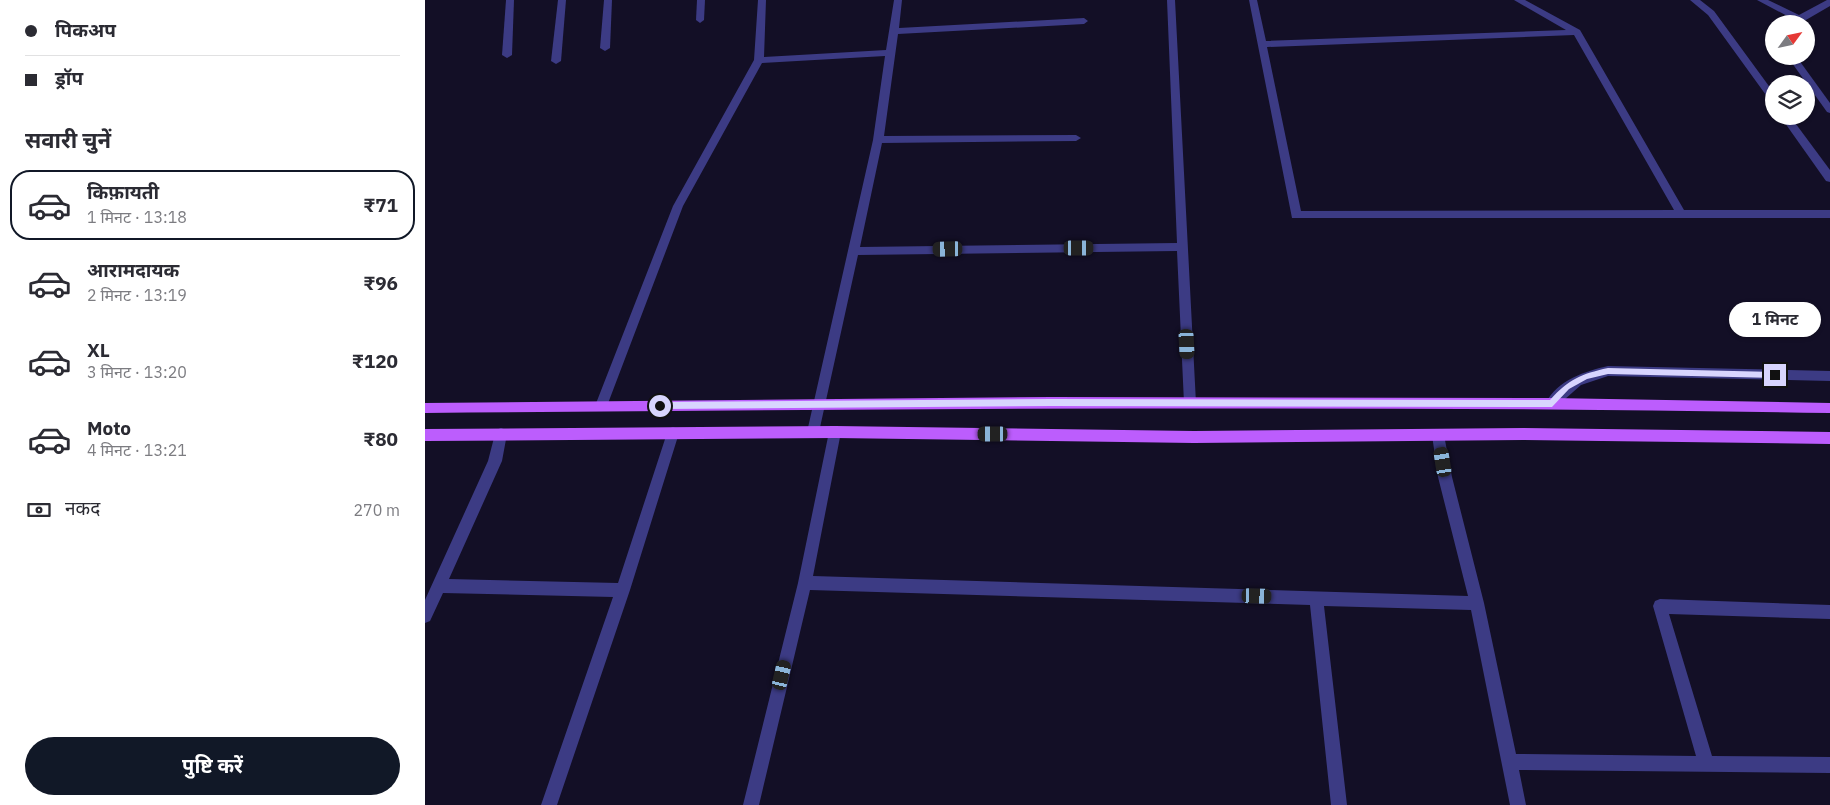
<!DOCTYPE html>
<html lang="hi">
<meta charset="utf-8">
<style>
:root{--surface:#fff;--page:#f7f7f7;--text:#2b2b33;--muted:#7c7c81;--line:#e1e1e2;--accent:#111827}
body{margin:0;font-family:"IBM Plex Sans","Noto Sans Devanagari",sans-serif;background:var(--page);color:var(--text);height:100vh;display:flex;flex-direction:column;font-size:19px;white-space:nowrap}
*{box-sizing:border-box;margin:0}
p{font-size:16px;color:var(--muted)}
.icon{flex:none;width:28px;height:28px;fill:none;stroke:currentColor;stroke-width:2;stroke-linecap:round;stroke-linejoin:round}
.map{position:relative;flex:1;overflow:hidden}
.drawer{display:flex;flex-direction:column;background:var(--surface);width:425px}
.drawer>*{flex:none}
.hud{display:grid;align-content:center;height:110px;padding:0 25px;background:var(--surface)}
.needle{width:32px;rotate:57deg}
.controls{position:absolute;left:1340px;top:15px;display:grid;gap:10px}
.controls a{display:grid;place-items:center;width:50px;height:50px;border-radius:50%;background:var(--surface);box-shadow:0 1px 4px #0004;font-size:25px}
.end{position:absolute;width:22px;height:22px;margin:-11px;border:6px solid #d8d5fe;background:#111;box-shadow:0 0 0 2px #111}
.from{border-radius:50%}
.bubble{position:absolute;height:35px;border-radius:18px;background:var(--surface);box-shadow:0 1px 4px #0004;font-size:16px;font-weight:700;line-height:35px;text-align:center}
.car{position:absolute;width:15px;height:30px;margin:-15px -8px;border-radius:6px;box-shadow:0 0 4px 1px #0007;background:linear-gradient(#222 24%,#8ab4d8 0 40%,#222 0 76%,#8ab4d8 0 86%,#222 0)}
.hud b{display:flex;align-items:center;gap:18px;height:48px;font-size:19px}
.hud b+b{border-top:1px solid var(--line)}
.hud i{width:12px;height:12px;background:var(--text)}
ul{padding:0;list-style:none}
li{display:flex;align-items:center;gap:15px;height:70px;margin:0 10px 8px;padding:0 15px;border:2px solid transparent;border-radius:20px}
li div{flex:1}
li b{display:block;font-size:19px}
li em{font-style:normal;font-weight:700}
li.current{border-color:var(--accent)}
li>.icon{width:45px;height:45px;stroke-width:1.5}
h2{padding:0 25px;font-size:22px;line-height:60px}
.pay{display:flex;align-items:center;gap:12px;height:55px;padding:0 25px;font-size:19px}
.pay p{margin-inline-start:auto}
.button{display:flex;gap:10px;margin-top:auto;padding:10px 25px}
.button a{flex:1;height:58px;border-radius:30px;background:var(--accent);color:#fff;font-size:20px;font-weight:700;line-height:58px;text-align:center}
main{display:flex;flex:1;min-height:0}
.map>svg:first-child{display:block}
</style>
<main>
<section class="drawer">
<div class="hud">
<b><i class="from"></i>पिकअप</b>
<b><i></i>ड्रॉप</b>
</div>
<h2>सवारी चुनें</h2>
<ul>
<li class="current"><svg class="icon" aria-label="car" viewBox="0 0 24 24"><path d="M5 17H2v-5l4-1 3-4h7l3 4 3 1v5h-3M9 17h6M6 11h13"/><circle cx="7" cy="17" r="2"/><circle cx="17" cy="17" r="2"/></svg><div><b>किफ़ायती</b><p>1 मिनट · 13:18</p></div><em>₹71</em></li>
<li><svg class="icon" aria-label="car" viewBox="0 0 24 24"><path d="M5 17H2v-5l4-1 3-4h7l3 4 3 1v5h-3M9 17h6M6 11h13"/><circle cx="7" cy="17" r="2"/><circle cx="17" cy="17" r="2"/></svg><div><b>आरामदायक</b><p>2 मिनट · 13:19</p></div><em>₹96</em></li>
<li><svg class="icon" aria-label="car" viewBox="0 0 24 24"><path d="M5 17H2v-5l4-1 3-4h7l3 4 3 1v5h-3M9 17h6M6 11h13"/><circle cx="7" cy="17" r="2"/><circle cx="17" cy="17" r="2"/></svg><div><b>XL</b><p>3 मिनट · 13:20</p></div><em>₹120</em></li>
<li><svg class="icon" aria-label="car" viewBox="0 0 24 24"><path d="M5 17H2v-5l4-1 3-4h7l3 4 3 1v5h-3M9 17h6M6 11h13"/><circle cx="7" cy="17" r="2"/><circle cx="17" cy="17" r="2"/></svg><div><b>Moto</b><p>4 मिनट · 13:21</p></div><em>₹80</em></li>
</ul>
<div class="pay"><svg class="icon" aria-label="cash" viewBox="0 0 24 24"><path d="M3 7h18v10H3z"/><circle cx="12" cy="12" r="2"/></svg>नकद<p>270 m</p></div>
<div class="button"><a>पुष्टि करें</a></div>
</section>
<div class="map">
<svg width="1405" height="805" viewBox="0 0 1405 805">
<rect width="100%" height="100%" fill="#130f26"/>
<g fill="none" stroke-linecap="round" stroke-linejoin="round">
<g fill="#3c3b84" fill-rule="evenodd">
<polygon points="81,0 89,0 87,55 82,58 77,55"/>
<polygon points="133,0 141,0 136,61 131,64 126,61"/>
<polygon points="179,0 187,0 185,48 180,51 175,48"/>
<polygon points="272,0 280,0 279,20 275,23 271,20"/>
<polygon points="333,0 341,0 339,57 461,50 469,0 477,0 474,28 659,18 663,21 659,24 473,34 459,136 651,135 656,138 651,141 457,143 435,247 752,243 742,0 750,0 771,403 769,407 765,408 761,407 759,403 752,251 433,255 394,432 393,436 388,438 383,436 382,432 448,140 460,56 337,63 258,206 182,406 180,410 176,411 172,410 170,406 248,206 329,60"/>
<path d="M824,0H832L841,41L1141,30L1089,0H1100L1155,30L1259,210H1405V218H867ZM1149,35L1249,210L876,211L842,47Z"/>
<polygon points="1265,0 1275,0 1289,11 1349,93 1349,103 1346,102 1283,15"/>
<polygon points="1332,0 1343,0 1374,15 1402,0 1405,0 1405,6 1374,24 1364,24 1368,19"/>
<polygon points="1362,56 1371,56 1405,103 1405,113 1402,112"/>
<polygon points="1355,116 1365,116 1405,170 1405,182 1401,181"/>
<path d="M1183,366L1405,371V381L1183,376L1156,385L1131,407L1127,408L1123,407L1121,403C1132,380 1161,371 1183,366Z"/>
<polygon points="410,426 415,428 416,432 388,576 1043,596 1013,477 1007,435 1008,431 1013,429 1018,431 1019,435 1027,477 1059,603 1091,754 1271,756 1228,606 1230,601 1235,599 1405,605 1405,619 1244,614 1287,756 1405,757 1405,773 1094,770 1101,805 1085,805 1046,610 899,606 922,805 906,805 885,605 385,590 334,805 318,805 373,583 404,432 405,428"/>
<polygon points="248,427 253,429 254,433 205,590 132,805 116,805 188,597 18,593 5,621 0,623 0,600 63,461 71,430 76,428 81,430 82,434 77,461 24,579 193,583 242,433 243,429"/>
</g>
<g fill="#bc5dfd" fill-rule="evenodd">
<path d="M626,397L1127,398L1405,403V413C937,405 468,409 0,413V403Z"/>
<polygon points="410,426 769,431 1098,428 1405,432 1405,444 1098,440 769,443 410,438 0,441 0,429"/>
</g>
</g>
<path fill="#d8d5fe" d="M1183,368L1350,372L1354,375L1350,378L1183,374L1162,379L1144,389L1127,407L626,406L235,409L231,406L235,402L626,399L1125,400C1144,379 1156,374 1183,368Z"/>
</svg>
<div class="controls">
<a><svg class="needle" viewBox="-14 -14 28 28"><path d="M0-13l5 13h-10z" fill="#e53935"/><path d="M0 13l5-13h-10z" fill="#7c7c81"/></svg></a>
<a><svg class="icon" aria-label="layers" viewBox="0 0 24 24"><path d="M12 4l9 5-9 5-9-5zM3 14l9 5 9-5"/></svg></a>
</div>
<i class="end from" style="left:235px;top:406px"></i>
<i class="end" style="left:1350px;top:375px"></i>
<div class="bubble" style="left:1304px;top:302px;width:92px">1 मिनट</div>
<i class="car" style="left:654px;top:248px;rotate:90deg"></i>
<i class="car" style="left:523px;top:249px;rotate:269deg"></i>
<i class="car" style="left:762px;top:344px;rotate:177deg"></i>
<i class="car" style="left:568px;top:434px;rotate:270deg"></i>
<i class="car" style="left:1018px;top:462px;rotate:351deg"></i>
<i class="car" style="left:832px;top:596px;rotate:92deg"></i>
<i class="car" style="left:357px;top:675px;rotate:13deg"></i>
</div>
</main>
